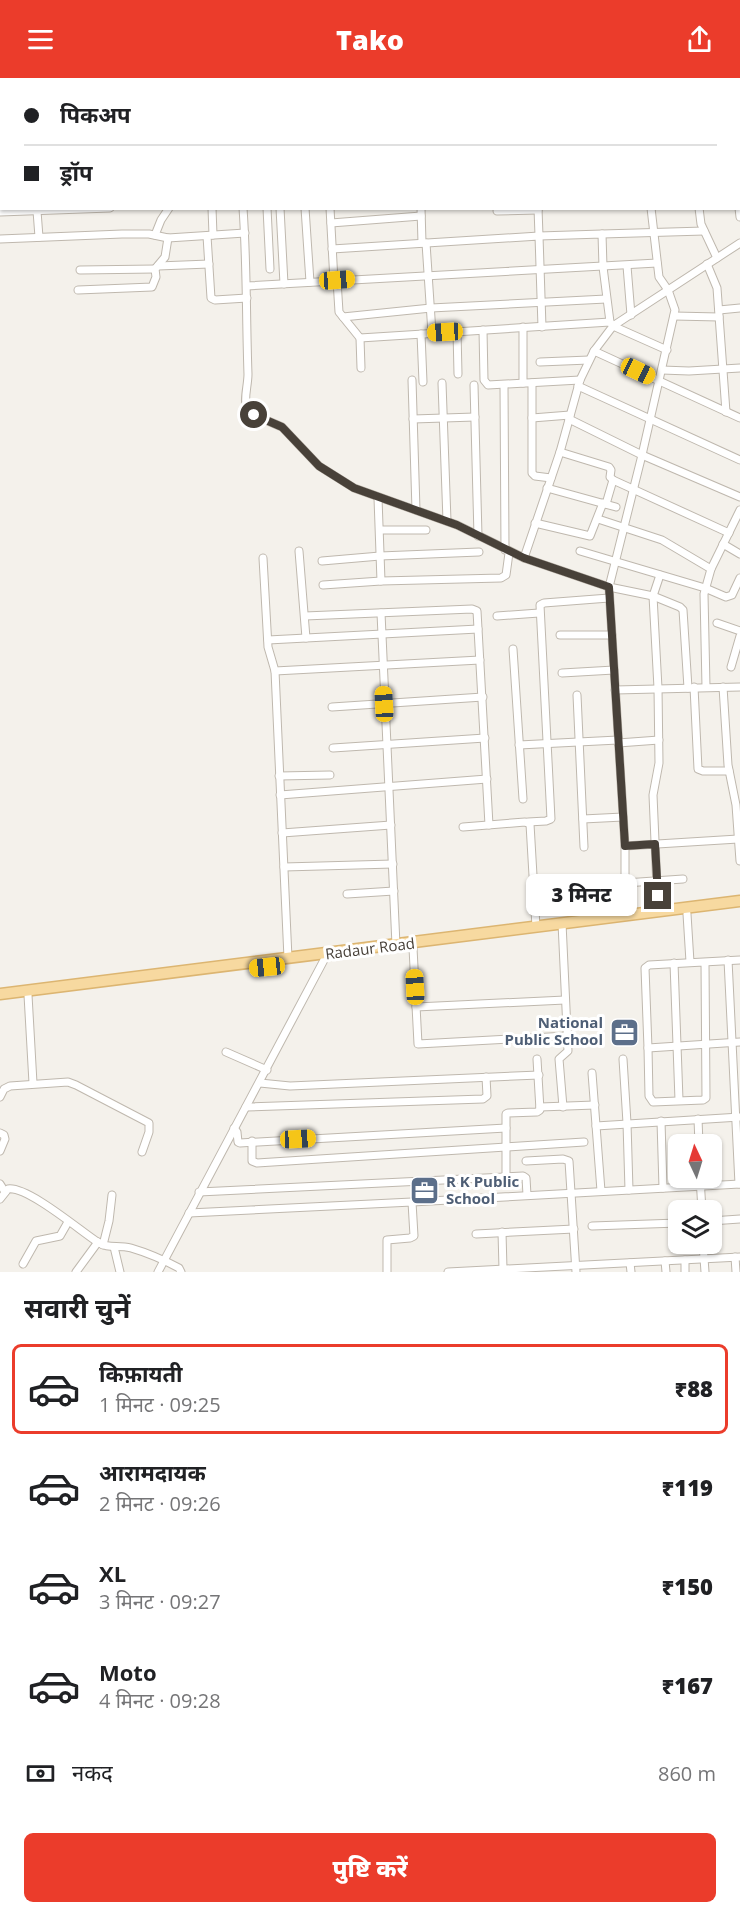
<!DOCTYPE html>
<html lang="hi">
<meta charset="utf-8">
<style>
:root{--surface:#fff;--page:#f6f6f6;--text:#202124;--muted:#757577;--line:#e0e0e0;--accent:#eb3c2b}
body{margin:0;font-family:"Open Sans","Noto Sans Devanagari",sans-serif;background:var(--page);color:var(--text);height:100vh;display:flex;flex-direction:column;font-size:22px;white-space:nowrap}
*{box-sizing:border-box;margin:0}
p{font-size:20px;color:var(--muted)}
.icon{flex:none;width:33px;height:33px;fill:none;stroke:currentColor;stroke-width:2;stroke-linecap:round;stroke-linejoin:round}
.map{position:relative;height:1194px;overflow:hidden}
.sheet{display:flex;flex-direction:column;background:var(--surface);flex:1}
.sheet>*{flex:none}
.top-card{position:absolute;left:0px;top:0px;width:741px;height:132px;box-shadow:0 2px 4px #0004;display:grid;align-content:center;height:132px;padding:0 24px;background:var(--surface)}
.needle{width:39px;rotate:356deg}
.controls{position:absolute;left:668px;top:1056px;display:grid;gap:12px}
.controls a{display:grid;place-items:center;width:54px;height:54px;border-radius:9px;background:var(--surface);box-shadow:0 2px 4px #0004;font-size:30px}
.end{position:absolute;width:27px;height:27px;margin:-14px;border:8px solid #484139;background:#fff;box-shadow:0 0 0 3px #fff}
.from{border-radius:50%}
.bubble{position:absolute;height:42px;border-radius:9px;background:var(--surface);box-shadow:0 2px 4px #0004;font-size:20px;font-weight:800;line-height:42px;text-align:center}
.car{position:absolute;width:18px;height:36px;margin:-18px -9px;border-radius:8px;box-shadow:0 0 4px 2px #0007;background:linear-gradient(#f5c518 24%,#345 0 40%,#f5c518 0 76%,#345 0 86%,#f5c518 0)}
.top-card b{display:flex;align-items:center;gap:21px;height:57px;font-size:22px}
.top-card b+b{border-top:2px solid var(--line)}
.top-card i{width:15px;height:15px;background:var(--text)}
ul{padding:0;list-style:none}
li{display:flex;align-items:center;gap:18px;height:90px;margin:0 12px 9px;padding:0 12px;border:3px solid transparent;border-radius:9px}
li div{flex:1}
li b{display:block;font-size:22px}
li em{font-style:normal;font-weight:800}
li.current{border-color:var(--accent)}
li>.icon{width:54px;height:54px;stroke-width:1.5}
h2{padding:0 24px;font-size:27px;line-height:72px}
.pay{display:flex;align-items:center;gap:15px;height:66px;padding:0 24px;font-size:22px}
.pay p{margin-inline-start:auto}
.action{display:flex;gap:12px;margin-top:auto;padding:12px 24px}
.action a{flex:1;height:69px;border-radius:9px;background:var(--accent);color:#fff;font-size:24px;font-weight:800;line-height:69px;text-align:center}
header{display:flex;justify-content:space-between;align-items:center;height:78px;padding:0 24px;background:var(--accent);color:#fff;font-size:27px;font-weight:800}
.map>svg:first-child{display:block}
</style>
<header><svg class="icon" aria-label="menu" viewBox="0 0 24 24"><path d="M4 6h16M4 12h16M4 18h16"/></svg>Tako<svg class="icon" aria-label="share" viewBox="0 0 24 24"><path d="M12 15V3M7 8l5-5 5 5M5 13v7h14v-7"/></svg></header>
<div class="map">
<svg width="740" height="1194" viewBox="0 0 740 1194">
<rect width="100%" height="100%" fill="#f4f1eb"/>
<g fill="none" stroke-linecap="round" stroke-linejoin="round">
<defs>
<g id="street">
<polyline points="192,0 192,2"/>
<polyline points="212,0 212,2"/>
<polyline points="236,0 236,2"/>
<polyline points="425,0 425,2"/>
<polyline points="610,0 610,2"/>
<polyline points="668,0 668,2"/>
<polyline points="721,0 721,2"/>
<polyline points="554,2 577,0"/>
<polyline points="212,130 213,157"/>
<path d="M243,130C247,186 246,241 248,296C248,308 243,322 247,332L254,337L282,349L319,388L354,410L457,447L524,480L609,509L653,518L680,529L683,532L688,610"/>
<polyline points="267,130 270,191"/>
<polyline points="280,130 284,206"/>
<polyline points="305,130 310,204"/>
<polyline points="330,130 334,203"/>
<polyline points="421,130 422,165"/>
<polyline points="538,130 539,158 602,156 603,189 610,244"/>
<polyline points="699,130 701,146 717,180"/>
<polyline points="739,130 740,139"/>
<polyline points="37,133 39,159"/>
<polyline points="497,133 538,132"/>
<polyline points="0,134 110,130"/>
<polyline points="331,145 421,138"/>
<polyline points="602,156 704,153"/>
<polyline points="155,157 161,142 169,130"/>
<polyline points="207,158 211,220 215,222 247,220"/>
<polyline points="0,161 122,156 149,156 168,160 245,155"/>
<polyline points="426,165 432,255"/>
<polyline points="332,171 539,158 542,249"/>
<polyline points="707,186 717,210 726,334"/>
<polyline points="158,188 209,186"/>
<polyline points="627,188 631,237"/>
<polyline points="80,192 155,191"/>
<polyline points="337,202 339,234 343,239 431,230 606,221"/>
<polyline points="247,208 657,185"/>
<polyline points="78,212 152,209 156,199 155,191 165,179 168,160"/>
<polyline points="719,232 740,230"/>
<polyline points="674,238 719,239"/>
<polyline points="343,239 360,260 361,290"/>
<polyline points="523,249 523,305"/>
<polyline points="483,252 484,302 488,307 580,302"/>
<polyline points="457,253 458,296"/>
<polyline points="421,256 423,304"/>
<polyline points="360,260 610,244 613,248 667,272"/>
<polyline points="594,273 740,340"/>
<polyline points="540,284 589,282"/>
<polyline points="662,292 689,293 740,290"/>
<polyline points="412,302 416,432"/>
<polyline points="442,305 447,443"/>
<polyline points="532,305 532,395 535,398 551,400"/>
<polyline points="474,307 478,458"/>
<polyline points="504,307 505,472"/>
<polyline points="578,308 740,382"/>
<polyline points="532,340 570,337"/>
<polyline points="413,341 475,339"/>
<polyline points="569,341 642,377 740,419"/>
<polyline points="560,374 609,389 611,392 610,399 613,402 729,455"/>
<polyline points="547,410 616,429"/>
<polyline points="378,420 381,503"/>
<polyline points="606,426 613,402"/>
<polyline points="598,441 662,462 711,491"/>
<polyline points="535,445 590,458 603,425"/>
<polyline points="380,452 426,452"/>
<polyline points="723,466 740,476"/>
<polyline points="299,473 306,560"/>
<polyline points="580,473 705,510 726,519 732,517 740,500"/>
<polyline points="263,480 268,569 275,593 288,880"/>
<polyline points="524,480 560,374 580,302 594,273 613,248 740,165"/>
<polyline points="322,483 380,478 479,474"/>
<polyline points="323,507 381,503 501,500 506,497 509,475"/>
<polyline points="381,535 396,867"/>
<polyline points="305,538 472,531 477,533 489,747"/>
<polyline points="497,538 539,535"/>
<polyline points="717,545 740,553"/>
<polyline points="560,557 612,557"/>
<polyline points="268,562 478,551"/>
<polyline points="513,571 523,721"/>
<polyline points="731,589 740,558"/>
<polyline points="275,593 480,582"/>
<polyline points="562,595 614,592"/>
<polyline points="694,609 698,691 703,693 729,693"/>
<polyline points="706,609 704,516 711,491 740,432"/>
<polyline points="723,609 728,687 736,727 740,783"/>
<polyline points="615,612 740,609"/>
<polyline points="577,617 584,769"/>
<polyline points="332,629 483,619"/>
<polyline points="618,665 659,662"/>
<polyline points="519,667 618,662"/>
<polyline points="333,670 485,660"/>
<polyline points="279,698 330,697"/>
<polyline points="280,717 487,701"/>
<polyline points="583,741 623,739"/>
<polyline points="528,744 546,743 551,741 540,527 544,525 609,520"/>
<polyline points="463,749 525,744 530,746 536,849"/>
<polyline points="282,755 391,747"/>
<polyline points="625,768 738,761"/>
<polyline points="284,789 393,786"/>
<polyline points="625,805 683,801"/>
<polyline points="347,816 394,813"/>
<polyline points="658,833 653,717 659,685 658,610 653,518 660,497"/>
<polyline points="687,836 690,884"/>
<polyline points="625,837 625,768 609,509 642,377 675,232 668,212 659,199 651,130"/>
<polyline points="562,845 568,973 559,981 563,1029"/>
<polyline points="413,870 418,966 567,958"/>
<polyline points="728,882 739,1106"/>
<polyline points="705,884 706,1020 703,1022 653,1024 649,1018 648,970 645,890 649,887 740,882"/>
<polyline points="674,885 679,1022"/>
<polyline points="28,917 33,1005"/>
<polyline points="416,929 565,922"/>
<polyline points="648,970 740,964"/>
<polyline points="226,974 267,992"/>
<polyline points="623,981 627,1045 629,1112"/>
<polyline points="592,995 601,1113"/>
<polyline points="260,1005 290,1008 539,997"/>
<polyline points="0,1019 4,1011 10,1008 68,1004 76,1007 149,1045 149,1054 142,1074"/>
<polyline points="246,1029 483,1021 487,1018 486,999"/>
<polyline points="540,1029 595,1027"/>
<polyline points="698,1041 699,1066"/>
<polyline points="661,1043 663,1110"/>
<polyline points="596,1048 740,1039"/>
<polyline points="234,1050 237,1054 238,1064 240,1065 506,1050"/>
<polyline points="0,1055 4,1057 5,1061 0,1073"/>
<polyline points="252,1063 252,1083 257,1085 584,1064"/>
<polyline points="526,1083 563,1081 569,1083 576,1194"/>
<polyline points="506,1099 506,1036 508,1035 537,1034 540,1032 537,981"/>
<polyline points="700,1100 702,1132"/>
<polyline points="0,1106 5,1114"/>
<polyline points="199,1114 523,1098 526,1100 527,1117"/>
<path d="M0,1121L8,1111C27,1108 78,1151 96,1163C109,1172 117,1166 131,1170C148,1175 164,1182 179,1190L181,1194"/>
<polyline points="412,1124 740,1106"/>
<polyline points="189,1135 412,1124 414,1158 410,1160 387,1162 387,1194"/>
<polyline points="711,1143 740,1141"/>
<polyline points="592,1148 678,1145"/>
<polyline points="502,1154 503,1191"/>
<polyline points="476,1156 574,1151"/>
<polyline points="703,1166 705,1194"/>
<polyline points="103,1167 109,1143 112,1117"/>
<polyline points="114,1169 120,1194"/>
<polyline points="735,1179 736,1194"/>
<polyline points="685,1182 685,1194"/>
<polyline points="665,1183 666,1194"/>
<polyline points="630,1185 631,1194"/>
<polyline points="23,1186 36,1163 60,1158 68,1144"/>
<polyline points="76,1194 98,1164"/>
<polyline points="158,1194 324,882"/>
<polyline points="448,1194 740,1179"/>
</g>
<polyline id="primary" points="0,916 740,823"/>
</defs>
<use href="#street" stroke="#bfb8ae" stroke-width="9"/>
<use href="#primary" stroke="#dcb571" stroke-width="13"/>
<use href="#street" stroke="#fff" stroke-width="7"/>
<use href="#primary" stroke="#f7d9a0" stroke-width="10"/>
</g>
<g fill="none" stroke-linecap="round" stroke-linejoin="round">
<polyline stroke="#484139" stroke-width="8" points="254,337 282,349 319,388 354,410 457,447 524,480 609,509 625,768 655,766 658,818"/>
</g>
<defs>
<symbol id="office-square" viewBox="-11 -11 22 22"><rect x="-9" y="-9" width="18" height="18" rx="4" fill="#5c6f8a" stroke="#fff"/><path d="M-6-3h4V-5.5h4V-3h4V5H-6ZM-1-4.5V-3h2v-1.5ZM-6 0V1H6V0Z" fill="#fff"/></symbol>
</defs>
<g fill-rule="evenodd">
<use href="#office-square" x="608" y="938" width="33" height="33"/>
<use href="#office-square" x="408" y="1096" width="33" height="33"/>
</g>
<g text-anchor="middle" stroke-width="6" stroke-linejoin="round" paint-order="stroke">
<g font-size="15" fill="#484139" stroke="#fff">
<text transform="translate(370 871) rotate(-7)" y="5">Radaur Road</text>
</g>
<g font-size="15" font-weight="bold" fill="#4e5e75" stroke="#fff" text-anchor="end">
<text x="603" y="950">National<tspan x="603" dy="17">Public School</tspan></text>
<text x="446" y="1109" text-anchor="start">R K Public<tspan x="446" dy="17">School</tspan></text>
</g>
</g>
</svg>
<div class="controls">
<a><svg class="needle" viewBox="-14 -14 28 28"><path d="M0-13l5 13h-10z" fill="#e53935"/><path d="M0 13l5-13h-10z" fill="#757577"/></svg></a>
<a><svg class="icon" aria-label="layers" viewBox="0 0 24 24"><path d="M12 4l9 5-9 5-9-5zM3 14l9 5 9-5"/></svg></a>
</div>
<i class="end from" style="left:254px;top:337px"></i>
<i class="end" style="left:658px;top:818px"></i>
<div class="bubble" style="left:526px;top:796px;width:111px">3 मिनट</div>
<i class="car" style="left:337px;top:202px;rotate:86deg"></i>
<i class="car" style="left:445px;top:254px;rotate:267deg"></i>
<i class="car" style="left:638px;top:293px;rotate:115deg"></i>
<i class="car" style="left:384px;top:626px;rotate:357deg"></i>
<i class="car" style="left:267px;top:889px;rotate:264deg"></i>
<i class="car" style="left:415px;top:909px;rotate:357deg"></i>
<i class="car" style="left:298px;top:1061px;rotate:87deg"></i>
<div class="top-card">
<b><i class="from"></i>पिकअप</b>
<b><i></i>ड्रॉप</b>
</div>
</div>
<section class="sheet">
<h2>सवारी चुनें</h2>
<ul>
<li class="current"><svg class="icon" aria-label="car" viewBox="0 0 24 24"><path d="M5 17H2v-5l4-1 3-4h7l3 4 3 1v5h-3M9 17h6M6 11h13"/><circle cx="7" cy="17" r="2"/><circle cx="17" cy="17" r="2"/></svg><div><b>किफ़ायती</b><p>1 मिनट · 09:25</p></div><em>₹88</em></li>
<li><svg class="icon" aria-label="car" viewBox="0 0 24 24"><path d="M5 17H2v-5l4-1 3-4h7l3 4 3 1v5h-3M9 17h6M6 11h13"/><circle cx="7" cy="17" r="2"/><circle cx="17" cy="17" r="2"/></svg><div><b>आरामदायक</b><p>2 मिनट · 09:26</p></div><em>₹119</em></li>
<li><svg class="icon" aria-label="car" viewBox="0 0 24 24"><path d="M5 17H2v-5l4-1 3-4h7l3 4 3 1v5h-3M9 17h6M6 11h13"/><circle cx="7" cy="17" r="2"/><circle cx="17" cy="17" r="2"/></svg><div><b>XL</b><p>3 मिनट · 09:27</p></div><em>₹150</em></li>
<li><svg class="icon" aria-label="car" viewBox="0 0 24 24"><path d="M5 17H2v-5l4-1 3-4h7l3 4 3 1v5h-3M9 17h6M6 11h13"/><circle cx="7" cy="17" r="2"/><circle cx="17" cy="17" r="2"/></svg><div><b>Moto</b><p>4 मिनट · 09:28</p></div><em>₹167</em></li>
</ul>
<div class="pay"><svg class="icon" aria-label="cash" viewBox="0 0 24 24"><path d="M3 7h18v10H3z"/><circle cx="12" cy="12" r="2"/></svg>नकद<p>860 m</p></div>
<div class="action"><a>पुष्टि करें</a></div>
</section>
